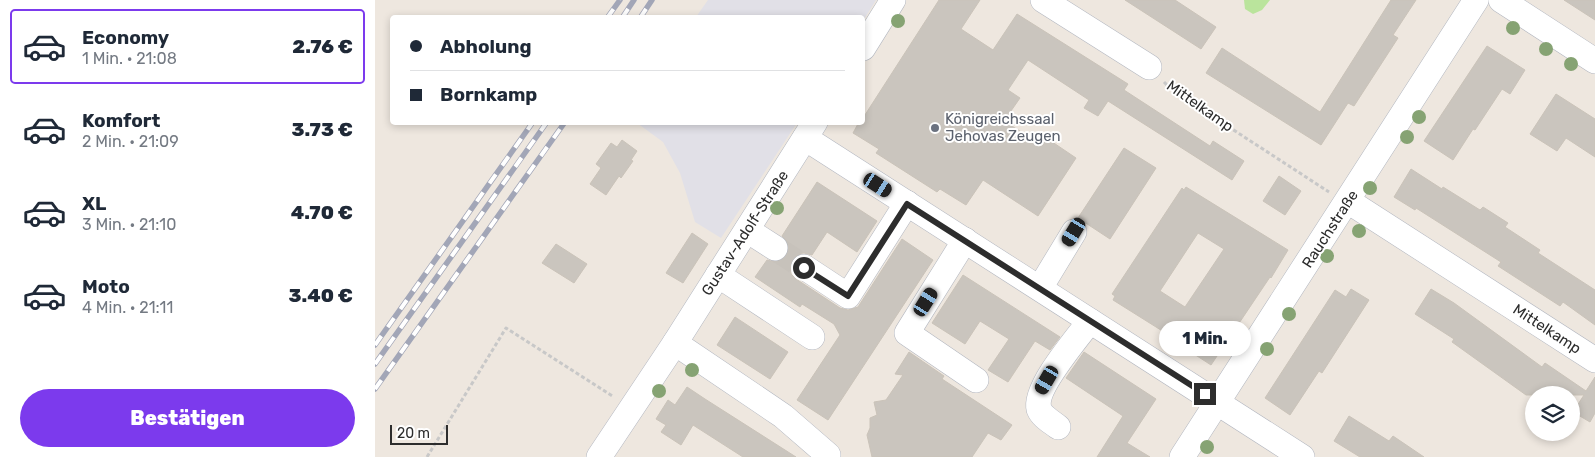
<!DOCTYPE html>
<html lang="de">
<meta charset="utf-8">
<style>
:root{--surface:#fff;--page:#f6f6f7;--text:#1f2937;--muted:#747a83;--line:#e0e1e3;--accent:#7c3aed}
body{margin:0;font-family:Rubik,sans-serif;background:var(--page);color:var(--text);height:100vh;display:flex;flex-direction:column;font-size:19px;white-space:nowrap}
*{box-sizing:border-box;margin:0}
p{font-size:16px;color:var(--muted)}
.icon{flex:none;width:28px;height:28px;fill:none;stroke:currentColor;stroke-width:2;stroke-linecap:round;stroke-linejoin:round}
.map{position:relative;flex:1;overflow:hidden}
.details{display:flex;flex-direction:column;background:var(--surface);width:375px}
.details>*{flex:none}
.guide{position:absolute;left:15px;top:15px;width:475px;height:110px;border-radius:5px;box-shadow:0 2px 8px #0003;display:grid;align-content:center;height:110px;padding:0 20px;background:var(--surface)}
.tools{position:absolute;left:1150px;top:386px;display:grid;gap:10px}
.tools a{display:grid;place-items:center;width:55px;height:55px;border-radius:50%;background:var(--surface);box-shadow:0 2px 8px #0003;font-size:25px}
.scale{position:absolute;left:15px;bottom:12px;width:58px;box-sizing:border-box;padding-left:5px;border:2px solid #2d2d2d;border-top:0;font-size:14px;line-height:18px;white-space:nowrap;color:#2d2d2d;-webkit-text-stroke:4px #fff;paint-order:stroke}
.end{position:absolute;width:22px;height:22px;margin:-11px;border:6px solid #2d2d2d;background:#fff;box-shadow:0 0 0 2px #fff}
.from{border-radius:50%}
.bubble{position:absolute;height:35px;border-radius:18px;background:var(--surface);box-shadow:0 2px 8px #0003;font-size:16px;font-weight:800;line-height:35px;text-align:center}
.car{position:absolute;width:15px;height:30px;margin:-15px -8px;border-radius:6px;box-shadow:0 0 4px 1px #0007;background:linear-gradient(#222 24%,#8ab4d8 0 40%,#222 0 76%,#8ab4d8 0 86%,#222 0)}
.guide b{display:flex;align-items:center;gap:18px;height:48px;font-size:19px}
.guide b+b{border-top:1px solid var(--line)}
.guide i{width:12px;height:12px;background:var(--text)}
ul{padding:9px 0 0;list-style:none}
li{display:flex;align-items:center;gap:15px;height:75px;margin:0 10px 8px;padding:0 10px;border:2px solid transparent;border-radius:5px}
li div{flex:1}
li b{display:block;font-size:19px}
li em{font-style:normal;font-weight:800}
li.on{border-color:var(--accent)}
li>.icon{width:45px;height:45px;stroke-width:1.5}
.action{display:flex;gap:10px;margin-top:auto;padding:10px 20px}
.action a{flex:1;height:58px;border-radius:30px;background:var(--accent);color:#fff;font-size:20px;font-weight:800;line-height:58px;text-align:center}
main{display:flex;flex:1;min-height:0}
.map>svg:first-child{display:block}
</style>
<main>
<section class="details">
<ul>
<li class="on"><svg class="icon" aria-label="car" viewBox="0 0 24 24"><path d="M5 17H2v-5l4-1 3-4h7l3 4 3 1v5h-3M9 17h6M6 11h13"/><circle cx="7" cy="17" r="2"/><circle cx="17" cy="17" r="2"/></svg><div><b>Economy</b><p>1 Min. · 21:08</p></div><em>2.76 €</em></li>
<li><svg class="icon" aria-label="car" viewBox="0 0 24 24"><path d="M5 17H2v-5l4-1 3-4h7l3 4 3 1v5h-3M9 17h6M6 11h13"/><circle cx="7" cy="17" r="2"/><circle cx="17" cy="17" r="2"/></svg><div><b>Komfort</b><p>2 Min. · 21:09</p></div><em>3.73 €</em></li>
<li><svg class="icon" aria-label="car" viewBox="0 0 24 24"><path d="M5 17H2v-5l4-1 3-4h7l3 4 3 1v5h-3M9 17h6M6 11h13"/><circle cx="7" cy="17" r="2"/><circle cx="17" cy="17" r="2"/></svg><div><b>XL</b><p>3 Min. · 21:10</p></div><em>4.70 €</em></li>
<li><svg class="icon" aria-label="car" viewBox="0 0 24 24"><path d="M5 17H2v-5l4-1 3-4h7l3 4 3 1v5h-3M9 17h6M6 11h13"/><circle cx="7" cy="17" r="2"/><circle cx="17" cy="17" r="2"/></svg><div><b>Moto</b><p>4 Min. · 21:11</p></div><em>3.40 €</em></li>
</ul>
<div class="action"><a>Bestätigen</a></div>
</section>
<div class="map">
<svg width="1220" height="457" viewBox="0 0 1220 457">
<rect width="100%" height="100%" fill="#eee7df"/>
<g fill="#e1e0e7">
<polygon points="333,0 501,0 488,21 488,18 321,17"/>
<polygon points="262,123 422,123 346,238 320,222 305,173 288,142"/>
</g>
<polygon fill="#bae49c" points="869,0 895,0 887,10 878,14 870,9"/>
<g fill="#cac5be" stroke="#cac3b9" fill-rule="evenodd">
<polygon points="564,0 605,0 586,29 618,50 642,14 753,84 749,90 835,146 838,141 869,161 857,180 733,101 723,116 709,108 714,100 653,60 633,90 645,98 629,121 659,140 664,133 701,158 663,216 608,180 591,205 565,189 562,192 501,153 504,149 478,133 484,122 488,122 488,118"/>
<polygon points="750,0 800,0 841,27 826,49"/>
<polygon points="1016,0 1041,0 1018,35 1023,38 979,106 973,103 946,145 831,73 847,48 945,112"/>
<polygon points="1189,0 1220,0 1220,20"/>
<polygon points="1112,46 1150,70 1135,94 1127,89 1100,130 1098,129 1078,160 1049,141"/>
<polygon points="1181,94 1220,119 1220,157 1191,138 1182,151 1155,134"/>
<polygon points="247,140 262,151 256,160 258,161 246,178 244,176 231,195 215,184 226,168 221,164 236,143 242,147"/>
<polygon points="749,148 781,168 735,239 703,218"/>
<polygon points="1036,169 1067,189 1068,187 1105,210 1108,207 1133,223 1130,227 1165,250 1163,253 1220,290 1220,325 1188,302 1185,306 1123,266 1126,262 1041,208 1040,210 1019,197"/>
<polygon points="904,176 926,191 910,215 888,201"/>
<polygon points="442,182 502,221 482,252 452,232 437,255 429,253 422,254 417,259 415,267 416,274 421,279 465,308 473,310 483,307 527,239 558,260 453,420 422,400 465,335 459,324 427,304 425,307 380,277 392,260 400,262 407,260 412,256 414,248 412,241 407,236"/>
<path d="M811,187L913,250L896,278L895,277L836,365L788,334L789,332L738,300L740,296L737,294L807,188L809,190ZM823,233L849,249L810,307L785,291Z"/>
<polygon points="317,233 333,244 308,283 291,273"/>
<polygon points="181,244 212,264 199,283 167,263"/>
<polygon points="588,275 685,337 675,350 660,341 633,382 613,370 634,339 605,321 590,344 557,323"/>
<polygon points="976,289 994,300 947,373 944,371 915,415 890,398 960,290 971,297"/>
<polygon points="1056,289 1079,303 1167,367 1170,363 1211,391 1220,377 1220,413 1215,422 1198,412 1209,395 1151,395 1077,342 1079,339 1040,314"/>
<polygon points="360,317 413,352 395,379 342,345"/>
<polygon points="534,352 569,376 567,379 637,425 626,440 613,433 597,457 497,457 492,435 495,428 495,418 502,415 499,402 511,400 528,375 520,374"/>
<polygon points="709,352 781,399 752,443 775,457 722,457 748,416 691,378"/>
<polygon points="312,387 330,399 421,457 368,457 318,425 306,445 286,432 291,425 281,419 293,400 300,405"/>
<polygon points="974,416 1014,441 1018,436 1049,457 985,457 959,441"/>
</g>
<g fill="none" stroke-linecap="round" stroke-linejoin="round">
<polyline stroke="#c7c2bb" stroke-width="25" stroke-dasharray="25 12" stroke-linecap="butt" points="400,248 429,267"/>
<defs>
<g id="minor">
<polyline points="668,0 774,67"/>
<polyline points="1126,0 1220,61"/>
<polyline points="488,48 518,0"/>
<polyline points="430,138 927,457"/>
<polyline points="973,201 1220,360"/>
<polyline points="372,230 400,248"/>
<polyline points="590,240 532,333 601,380"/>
<polyline points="429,267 473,296 532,203"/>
<polyline points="343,275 437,337"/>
<polyline points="665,288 699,232"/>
<polyline points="300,343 408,416 453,455"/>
<path d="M683,427C677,422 667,417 664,409C658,389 703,337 715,321"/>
<polyline points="224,457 300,343 440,122"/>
<polyline points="807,457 1101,0"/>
</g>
</defs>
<use href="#minor" stroke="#b3b7c0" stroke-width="26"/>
<g stroke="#c8c8c8" stroke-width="3" stroke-dasharray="4 2.5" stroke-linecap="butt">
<polyline points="789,82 797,90 954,192"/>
<polyline points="52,457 131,328 239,397"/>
</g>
<use href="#minor" stroke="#fff" stroke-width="25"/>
<defs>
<g id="rail">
<polyline points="232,18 245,0"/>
<polyline points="247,18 259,0"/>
<polyline points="265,18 277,0"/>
<polyline points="0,345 158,122"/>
<polyline points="0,364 172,122"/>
<polyline points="0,389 190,122"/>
</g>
</defs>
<use href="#rail" stroke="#a2a6b7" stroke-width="5.5"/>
<use href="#rail" stroke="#fff" stroke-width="4" stroke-dasharray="11" stroke-linecap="butt"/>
</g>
<g fill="#86a373">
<circle cx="523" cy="21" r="7"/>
<circle cx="1138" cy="28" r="7"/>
<circle cx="1171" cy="49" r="7"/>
<circle cx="1196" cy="64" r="7"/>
<circle cx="1044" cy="117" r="7"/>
<circle cx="1032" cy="137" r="7"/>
<circle cx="995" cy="188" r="7"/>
<circle cx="402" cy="208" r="7"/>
<circle cx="984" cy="231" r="7"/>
<circle cx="952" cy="256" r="7"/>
<circle cx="914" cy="314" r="7"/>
<circle cx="892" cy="349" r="7"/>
<circle cx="317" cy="370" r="7"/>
<circle cx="284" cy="391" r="7"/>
<circle cx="832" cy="447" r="7"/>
</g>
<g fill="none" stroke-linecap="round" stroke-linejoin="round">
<polyline stroke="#2d2d2d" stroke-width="6" points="429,268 473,296 532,204 830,394"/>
</g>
<circle fill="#6b7280" stroke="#fff" stroke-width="2" cx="560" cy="128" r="5"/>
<g text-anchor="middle" stroke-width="4" stroke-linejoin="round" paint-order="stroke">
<g font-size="15" fill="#2d2d2d" stroke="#fff">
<text transform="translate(825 106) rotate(35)" y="5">Mittelkamp</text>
<text transform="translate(955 229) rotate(-57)" y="5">Rauchstraße</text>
<text transform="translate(370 233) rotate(-57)" y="5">Gustav-Adolf-Straße</text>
<text transform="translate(1172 329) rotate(33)" y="5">Mittelkamp</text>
</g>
<g font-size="15" fill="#5b616d" stroke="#fff" text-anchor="start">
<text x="570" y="124">Königreichssaal<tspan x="570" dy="17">Jehovas Zeugen</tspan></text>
</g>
</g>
</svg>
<div class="tools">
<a><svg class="icon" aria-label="layers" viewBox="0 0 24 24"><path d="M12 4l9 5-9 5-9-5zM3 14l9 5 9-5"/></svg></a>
</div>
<div class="scale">20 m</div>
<i class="end from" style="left:429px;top:268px"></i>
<i class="end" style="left:830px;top:394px"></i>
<div class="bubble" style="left:784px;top:321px;width:92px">1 Min.</div>
<i class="car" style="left:503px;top:185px;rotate:123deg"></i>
<i class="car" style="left:699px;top:232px;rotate:211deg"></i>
<i class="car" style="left:551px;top:302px;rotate:32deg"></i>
<i class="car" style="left:672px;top:380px;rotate:210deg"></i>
<div class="guide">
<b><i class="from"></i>Abholung</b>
<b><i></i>Bornkamp</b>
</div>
</div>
</main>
